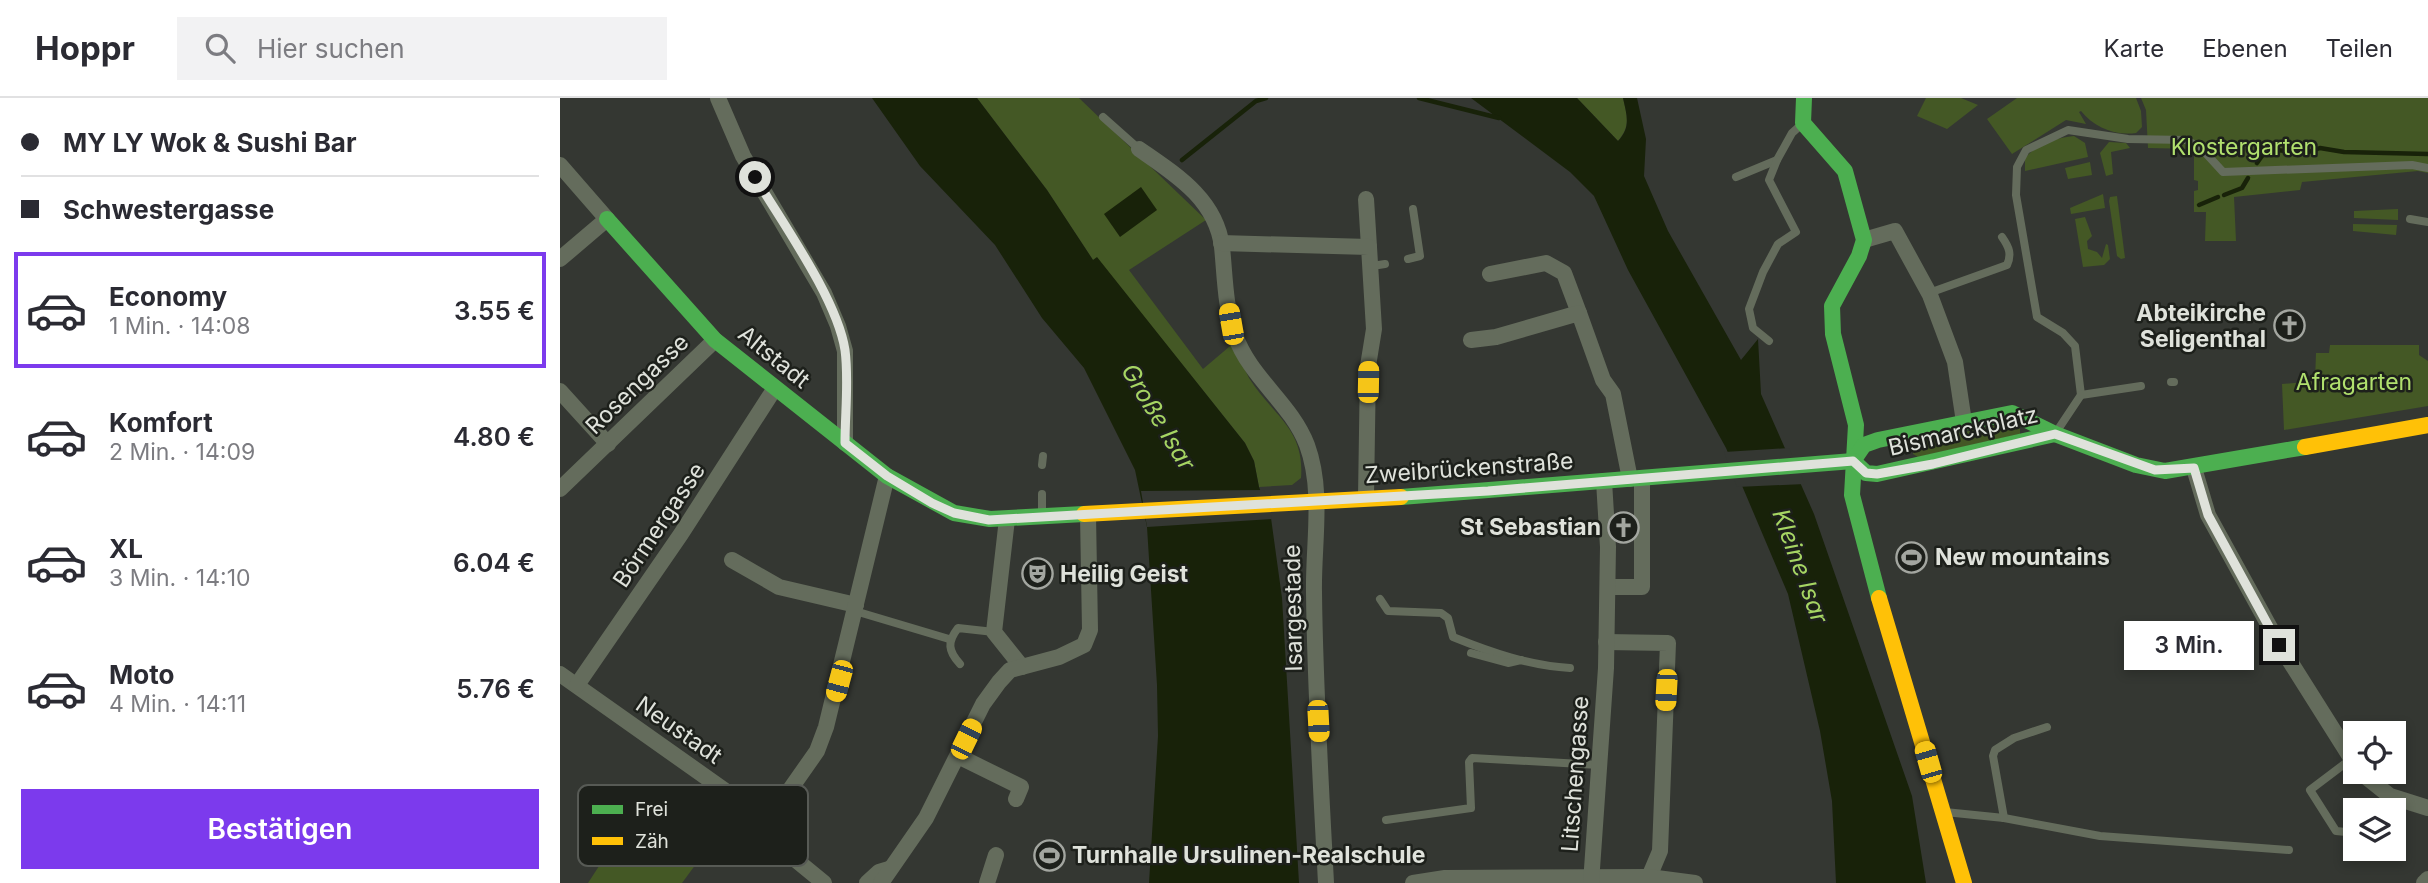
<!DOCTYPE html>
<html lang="de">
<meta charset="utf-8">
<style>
:root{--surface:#fff;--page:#f2f2f3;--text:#2b2b33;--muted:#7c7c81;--line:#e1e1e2;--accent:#7c3aed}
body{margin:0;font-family:Inter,sans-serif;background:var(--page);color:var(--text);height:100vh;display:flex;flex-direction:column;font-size:26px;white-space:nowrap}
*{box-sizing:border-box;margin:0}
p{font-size:23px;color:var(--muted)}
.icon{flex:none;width:38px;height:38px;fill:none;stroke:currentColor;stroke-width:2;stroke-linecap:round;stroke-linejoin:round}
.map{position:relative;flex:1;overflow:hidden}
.sheet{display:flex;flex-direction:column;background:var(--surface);width:560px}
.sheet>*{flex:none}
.top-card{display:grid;align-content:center;height:154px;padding:0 21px;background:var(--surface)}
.buttons{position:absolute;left:1783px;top:623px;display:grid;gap:14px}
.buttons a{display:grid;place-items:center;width:63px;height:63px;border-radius:0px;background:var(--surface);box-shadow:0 4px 10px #0003;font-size:35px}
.end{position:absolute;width:32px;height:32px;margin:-16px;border:9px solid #dfe2db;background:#111;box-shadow:0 0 0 4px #111}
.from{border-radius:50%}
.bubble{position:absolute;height:49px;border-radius:0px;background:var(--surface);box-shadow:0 4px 10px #0003;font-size:23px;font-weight:600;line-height:49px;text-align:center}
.car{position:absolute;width:21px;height:42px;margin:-21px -10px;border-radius:9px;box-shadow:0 0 5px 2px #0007;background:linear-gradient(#f5c518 24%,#345 0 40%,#f5c518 0 76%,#345 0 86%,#f5c518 0)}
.top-card b{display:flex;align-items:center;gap:24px;height:66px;font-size:26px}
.top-card b+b{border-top:2px solid var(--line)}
.top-card i{width:18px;height:18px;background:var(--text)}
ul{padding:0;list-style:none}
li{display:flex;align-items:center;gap:21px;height:116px;margin:0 14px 10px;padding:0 7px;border:4px solid transparent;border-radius:0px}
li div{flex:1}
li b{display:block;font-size:26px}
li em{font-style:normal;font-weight:600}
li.selected{border-color:var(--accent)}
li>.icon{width:63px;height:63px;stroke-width:1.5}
.cta{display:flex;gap:14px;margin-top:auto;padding:14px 21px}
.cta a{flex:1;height:80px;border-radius:0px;background:var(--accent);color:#fff;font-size:28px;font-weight:600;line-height:80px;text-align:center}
header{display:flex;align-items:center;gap:42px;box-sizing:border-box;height:98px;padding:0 35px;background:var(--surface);border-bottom:2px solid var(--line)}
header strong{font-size:33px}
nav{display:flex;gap:38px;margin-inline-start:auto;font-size:24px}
.search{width:490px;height:63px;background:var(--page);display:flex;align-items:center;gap:18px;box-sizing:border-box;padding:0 24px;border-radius:0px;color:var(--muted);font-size:26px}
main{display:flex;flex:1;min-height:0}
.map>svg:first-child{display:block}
</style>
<header>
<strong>Hoppr</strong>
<div class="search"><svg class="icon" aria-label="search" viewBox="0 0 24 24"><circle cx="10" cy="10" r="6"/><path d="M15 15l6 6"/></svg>Hier suchen</div>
<nav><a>Karte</a><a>Ebenen</a><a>Teilen</a></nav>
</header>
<main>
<section class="sheet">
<div class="top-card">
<b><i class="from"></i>MY LY Wok &amp; Sushi Bar</b>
<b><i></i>Schwestergasse</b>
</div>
<ul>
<li class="selected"><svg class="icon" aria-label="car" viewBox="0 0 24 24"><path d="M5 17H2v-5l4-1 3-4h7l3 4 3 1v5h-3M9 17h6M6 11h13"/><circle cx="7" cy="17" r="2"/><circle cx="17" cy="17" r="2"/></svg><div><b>Economy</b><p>1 Min. · 14:08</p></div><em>3.55 €</em></li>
<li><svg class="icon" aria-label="car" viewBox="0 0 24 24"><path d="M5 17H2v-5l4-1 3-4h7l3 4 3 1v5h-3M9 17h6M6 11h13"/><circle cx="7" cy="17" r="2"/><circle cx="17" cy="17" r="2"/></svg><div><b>Komfort</b><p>2 Min. · 14:09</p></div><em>4.80 €</em></li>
<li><svg class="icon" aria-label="car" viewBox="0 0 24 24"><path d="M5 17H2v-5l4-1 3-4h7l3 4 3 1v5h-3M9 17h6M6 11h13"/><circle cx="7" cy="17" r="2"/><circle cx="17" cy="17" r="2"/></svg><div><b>XL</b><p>3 Min. · 14:10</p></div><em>6.04 €</em></li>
<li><svg class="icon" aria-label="car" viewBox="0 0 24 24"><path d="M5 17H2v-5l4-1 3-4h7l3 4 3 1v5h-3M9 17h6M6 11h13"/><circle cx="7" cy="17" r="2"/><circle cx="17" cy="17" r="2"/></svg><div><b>Moto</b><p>4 Min. · 14:11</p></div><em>5.76 €</em></li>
</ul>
<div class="cta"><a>Bestätigen</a></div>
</section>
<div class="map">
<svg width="1868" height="785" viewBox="0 0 1868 785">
<rect width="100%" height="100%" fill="#343732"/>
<g fill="#445825">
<path d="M417,0H519L646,122L569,172L643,271L676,243C679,256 683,269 689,280C712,317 745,330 741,380L732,387L699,389L694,363L685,345L537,160L533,162L487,92Z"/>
<path d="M1017,0H1063C1067,18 1071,28 1058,43Z"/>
<polygon points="1366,0 1401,0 1418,7 1387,31 1357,18"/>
<path d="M1457,0H1576L1581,13L1582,29L1576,35C1554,38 1534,29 1521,13L1519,14L1526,26L1506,22L1452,56L1427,21Z"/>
<polygon points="1581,0 1868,0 1868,75 1858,73 1742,84 1740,92 1674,99 1676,143 1645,143 1646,114 1634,114 1634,93 1638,92 1638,83 1634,82 1634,51 1588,50 1586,12"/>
<path d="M1514,38L1525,45L1528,59L1465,73V60C1478,45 1495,40 1514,38Z"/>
<polygon points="1549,44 1566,45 1570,50 1551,54 1553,76 1546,78 1540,55"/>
<polygon points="1530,64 1532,77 1508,81 1505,70"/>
<polygon points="1543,96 1545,110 1511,116 1510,110"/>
<polygon points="1557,98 1565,160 1561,161 1557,158 1549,103 1550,99"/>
<polygon points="1838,111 1838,122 1794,120 1794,113"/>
<polygon points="1525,119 1532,138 1527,143 1528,151 1537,154 1542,160 1546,146 1548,147 1550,161 1544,167 1523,169 1515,121"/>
<polygon points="1793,126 1837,127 1836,137 1793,133"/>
<polygon points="1770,247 1859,247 1859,257 1868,263 1868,308 1724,332 1722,286 1755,283 1756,255 1769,255"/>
<polygon points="1456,323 1460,327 1460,336 1358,359 1353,356 1353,345"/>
<polygon points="84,699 150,747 122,785 28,785"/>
</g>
<g fill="#182209">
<polygon points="312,0 417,0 487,92 533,162 537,159 685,345 694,363 699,389 711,420 722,500 739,785 589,785 598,638 597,587 587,429 575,372 524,270 482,220 435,147 360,68"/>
<path d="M911,0H1017L1058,43C1071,29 1067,18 1063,0H1077L1086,41L1084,78L1108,133L1181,262L1198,241L1201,296L1254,416L1352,698L1366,785H1276L1272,703L1260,633L1228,496L1166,350L1068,172L1034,98L1010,74Z"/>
<polygon points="581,89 597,112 560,139 544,116"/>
</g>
<g fill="#343732">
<polygon points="1229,350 1245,386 1177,389 1164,354"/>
<polygon points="704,392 712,421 587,429 581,393"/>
</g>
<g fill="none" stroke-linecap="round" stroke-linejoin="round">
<g stroke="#182209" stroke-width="4.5">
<polyline points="859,0 939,20"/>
<polyline points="622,62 696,3 706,0"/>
<polyline points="1697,65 1707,51 1746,55 1760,50 1784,54 1868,56"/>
<polyline points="1664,97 1682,90 1688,80"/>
<polyline points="1639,107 1658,99"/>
</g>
<g stroke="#646c5c" stroke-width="8">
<polyline points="543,19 579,51"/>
<polyline points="1176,79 1217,62 1232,35 1241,27"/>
<polyline points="1850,121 1868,124"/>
<polyline points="848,161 860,158 853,111"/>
<polyline points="812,168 825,166"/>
<path d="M1369,195L1447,167C1452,156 1449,149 1442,139"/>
<polyline points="1209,243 1193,230 1189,211 1203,174 1218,146 1236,134 1209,82 1217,62"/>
<polyline points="1611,284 1614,284"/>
<polyline points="1521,297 1515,248 1503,235 1477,219 1456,97 1457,69 1466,52 1508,32 1568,41 1626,42 1641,50 1663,74 1852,67 1868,70"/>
<polyline points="1495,336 1521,297 1581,288"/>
<polyline points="482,367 483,358"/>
<polyline points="482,396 482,416"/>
<path d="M820,501L828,513L881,515L888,520L893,539C930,554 970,568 1010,570"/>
<polyline points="295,513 389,541"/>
<polyline points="911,555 948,565 961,562"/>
<path d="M400,566C388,553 387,544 398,530L434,534"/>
<polyline points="1791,661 1750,692 1776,733 1796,735"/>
<polyline points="1385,714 1444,720 1540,738 1729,752"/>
<polyline points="1444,720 1433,658 1435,652 1454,640 1487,629"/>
<polyline points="826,722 911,710 909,664 912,660 1039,667"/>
</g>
<g stroke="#646c5c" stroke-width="16">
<polyline points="158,0 183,58 264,195 278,228 285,253 285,345"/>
<path d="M579,51C615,76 656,101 662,149C665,178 665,209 675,237C690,280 731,305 747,347C764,393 753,447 754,494C755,591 761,688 766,785"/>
<polyline points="0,67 47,121 0,161"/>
<polyline points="806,101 809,149"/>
<polyline points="1304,142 1335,133 1370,197 1395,264 1404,324"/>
<polyline points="661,145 809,149 814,231 808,268 806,399"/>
<polyline points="930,176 986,165 1004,175 1019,215"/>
<polyline points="911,242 936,239 1019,215 1043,282 1053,296 1070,381"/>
<polyline points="0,293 48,346"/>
<polyline points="1634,370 1648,417 1719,546 1796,668"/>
<polyline points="0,391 155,242"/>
<polyline points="447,421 434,534 462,569"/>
<polyline points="172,462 219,489 296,507"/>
<polyline points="1048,489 1082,489 1082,380"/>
<polyline points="1046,544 1108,545 1100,753 1089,779"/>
<polyline points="0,576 208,723"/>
<polyline points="17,587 121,436 215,290"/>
<polyline points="398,658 461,689 456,701"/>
<polyline points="1800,674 1830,698 1868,710"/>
<polyline points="208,723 257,653 266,629 327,378"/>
<polyline points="208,723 208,739 264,785"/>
<polyline points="307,785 319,774 329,771"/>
<polyline points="321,785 366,720 423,606 439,584 450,572 499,559 524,547 530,532 528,417"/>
<polyline points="427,785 436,757"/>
<polyline points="853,785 885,780 1089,779 1135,785"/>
<polyline points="1031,785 1046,570 1048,449 1044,383"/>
<polyline points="1864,785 1868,781"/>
</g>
<g stroke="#4caf50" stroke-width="16">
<polyline points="1244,0 1243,25 1285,73 1304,142 1299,158 1272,208 1273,236 1296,327 1292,397 1319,500"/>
<polyline points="47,121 155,242 327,378 394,415 430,421 524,416"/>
<polyline points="1293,363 1304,347 1318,342 1452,315 1495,336 1576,367 1605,373 1745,349"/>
<polyline points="1293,363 1306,375 1317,376 1495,336"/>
<polyline points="841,399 1293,363"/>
</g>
<g stroke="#ffc107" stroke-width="16">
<polyline points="1745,349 1868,327"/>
<polyline points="524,416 841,399"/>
<polyline points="1319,500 1404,785"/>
</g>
</g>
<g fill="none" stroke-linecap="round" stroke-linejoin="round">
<path stroke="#dfe2db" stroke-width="9" d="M195,79C223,126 277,201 285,252C289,282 285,315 285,345L327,378L372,405L394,415L429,422L928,393L1293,363L1306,375L1317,376L1373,366L1495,336L1595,372L1634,370L1648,417L1719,547"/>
</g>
<defs>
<symbol id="church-ring" viewBox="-11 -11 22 22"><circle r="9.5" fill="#1d201b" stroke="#a3a6a0" stroke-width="1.5"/><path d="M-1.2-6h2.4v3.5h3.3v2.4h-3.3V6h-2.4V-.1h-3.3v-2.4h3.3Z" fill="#a3a6a0"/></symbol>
<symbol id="stadium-ring" viewBox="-11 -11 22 22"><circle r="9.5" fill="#1d201b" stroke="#a3a6a0" stroke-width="1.5"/><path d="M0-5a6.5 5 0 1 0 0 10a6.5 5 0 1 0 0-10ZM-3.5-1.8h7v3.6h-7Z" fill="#a3a6a0"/></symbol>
<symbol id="theatre-ring" viewBox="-11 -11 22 22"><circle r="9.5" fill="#1d201b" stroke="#a3a6a0" stroke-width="1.5"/><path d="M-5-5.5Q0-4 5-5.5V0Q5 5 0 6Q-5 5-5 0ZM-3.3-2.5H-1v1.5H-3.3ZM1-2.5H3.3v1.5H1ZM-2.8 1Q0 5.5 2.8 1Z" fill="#a3a6a0"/></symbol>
</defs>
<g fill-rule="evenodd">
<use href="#church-ring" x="1712" y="210" width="35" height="35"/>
<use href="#church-ring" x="1046" y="412" width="35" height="35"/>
<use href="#stadium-ring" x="1334" y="442" width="35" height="35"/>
<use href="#theatre-ring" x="460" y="458" width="35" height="35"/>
<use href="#stadium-ring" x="472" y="740" width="35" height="35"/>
</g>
<g text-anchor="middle" stroke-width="5" stroke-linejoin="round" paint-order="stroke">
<g font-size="23" fill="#b1e06e" stroke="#1d201b">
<text x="1684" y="57">Klostergarten</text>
<text x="1794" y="292">Afragarten</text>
</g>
<g font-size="23" font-weight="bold" fill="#dfe2db" stroke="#1d201b" text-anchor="start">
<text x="1706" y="223" text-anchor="end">Abteikirche<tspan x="1706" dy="26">Seligenthal</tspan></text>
<text x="1041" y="437" text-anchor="end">St Sebastian</text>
<text x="1375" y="467">New mountains</text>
<text x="500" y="484">Heilig Geist</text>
<text x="512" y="765">Turnhalle Ursulinen-Realschule</text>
</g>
<g font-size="23" fill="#dfe2db" stroke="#1d201b">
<text transform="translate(214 259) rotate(39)" y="8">Altstadt</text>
<text transform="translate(77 286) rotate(-44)" y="8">Rosengasse</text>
<text transform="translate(1403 333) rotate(-13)" y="8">Bismarckplatz</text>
<text transform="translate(909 370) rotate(-4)" y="8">Zweibrückenstraße</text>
<text transform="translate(99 427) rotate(-56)" y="8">Börmergasse</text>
<text transform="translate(733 510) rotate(-91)" y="8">Isargestade</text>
<text transform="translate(119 632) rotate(35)" y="8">Neustadt</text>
<text transform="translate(1015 676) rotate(-86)" y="8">Litschengasse</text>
</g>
<g font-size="24" font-style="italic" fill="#a6d563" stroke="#1d201b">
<text transform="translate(598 319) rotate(59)" y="8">Große Isar</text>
<text transform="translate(1240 468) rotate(70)" y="8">Kleine Isar</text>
</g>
</g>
<rect x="18" y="687" width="230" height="81" rx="10" fill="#1d201b" stroke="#575a55" stroke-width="2"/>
<rect x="32" y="707" width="31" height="9" fill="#4caf50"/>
<rect x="32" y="739" width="31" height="8" fill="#ffc107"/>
<g font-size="19" fill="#dfe2db">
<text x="75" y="718">Frei</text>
<text x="75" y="750">Zäh</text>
</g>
</svg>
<div class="buttons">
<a><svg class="icon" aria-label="locate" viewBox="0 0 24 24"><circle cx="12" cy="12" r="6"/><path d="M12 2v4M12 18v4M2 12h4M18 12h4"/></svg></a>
<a><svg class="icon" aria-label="layers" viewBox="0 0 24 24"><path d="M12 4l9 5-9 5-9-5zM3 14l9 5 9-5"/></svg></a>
</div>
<i class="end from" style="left:195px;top:79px"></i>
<i class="end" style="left:1719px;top:547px"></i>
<div class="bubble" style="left:1564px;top:523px;width:130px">3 Min.</div>
<i class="car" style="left:671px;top:226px;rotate:350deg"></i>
<i class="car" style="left:808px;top:284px;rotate:1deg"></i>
<i class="car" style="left:279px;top:583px;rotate:195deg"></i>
<i class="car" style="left:1106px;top:592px;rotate:183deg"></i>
<i class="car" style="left:758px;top:623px;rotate:177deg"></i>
<i class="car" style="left:406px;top:641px;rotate:26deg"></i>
<i class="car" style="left:1368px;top:664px;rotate:344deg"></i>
</div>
</main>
